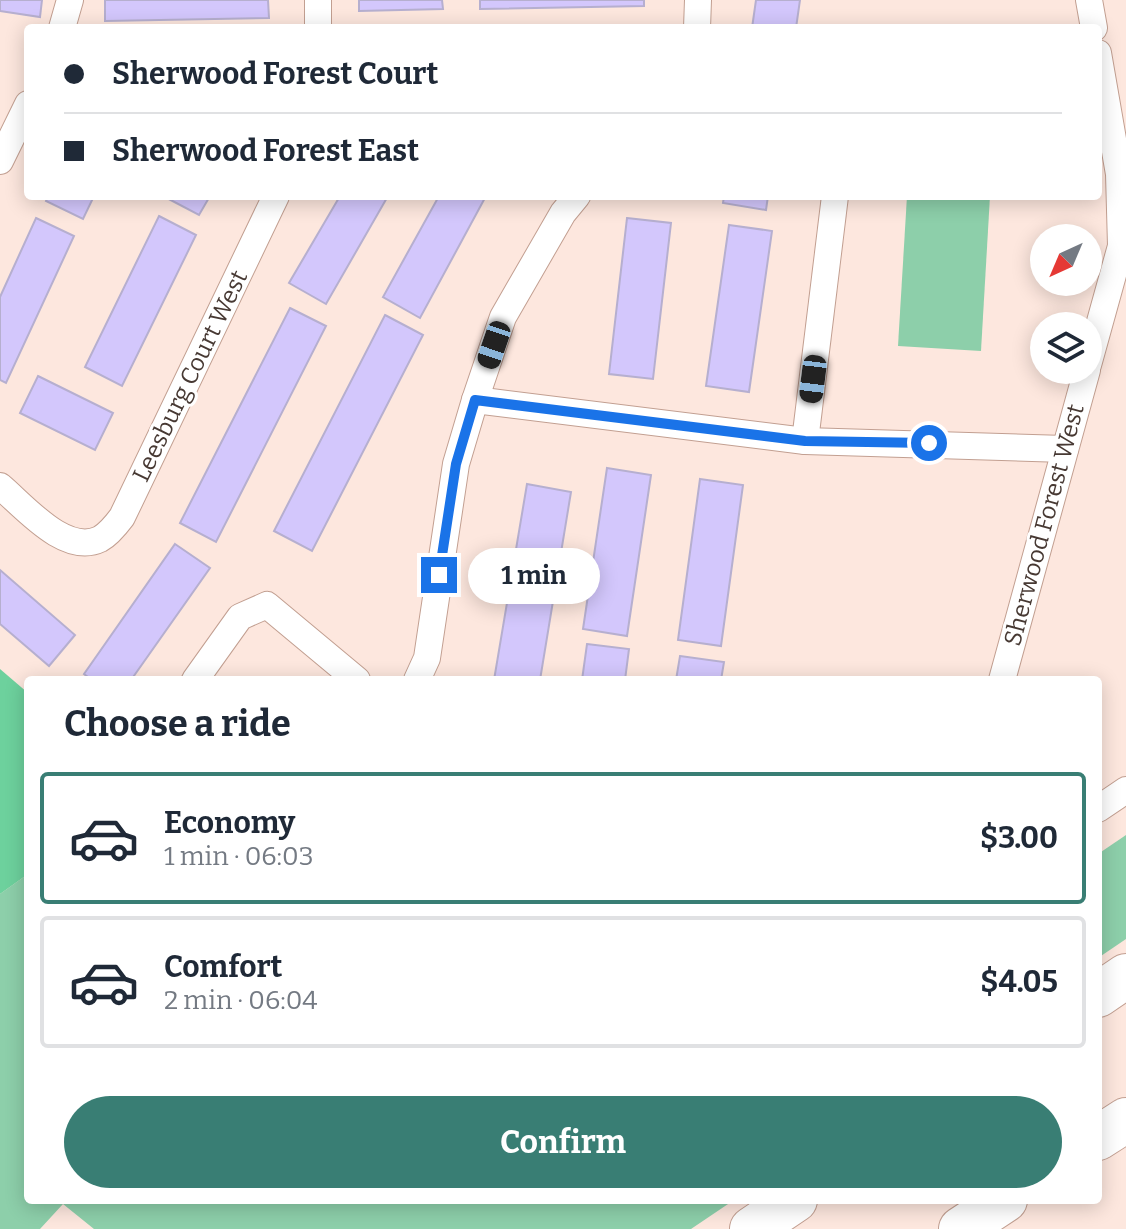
<!DOCTYPE html>
<meta charset="utf-8">
<style>
:root{--surface:#fff;--page:#f2f2f3;--text:#1f2937;--muted:#747a83;--line:#e0e1e3;--accent:#397e74}
body{margin:0;font-family:Bitter,serif;background:var(--page);color:var(--text);height:100vh;display:flex;flex-direction:column;font-size:30px;white-space:nowrap}
*{box-sizing:border-box;margin:0}
p{font-size:26px;color:var(--muted)}
.icon{flex:none;width:44px;height:44px;fill:none;stroke:currentColor;stroke-width:2;stroke-linecap:round;stroke-linejoin:round}
.map{position:relative;flex:1;overflow:hidden}
.details{position:absolute;left:24px;top:676px;width:1078px;height:528px;display:flex;flex-direction:column;background:var(--surface);border-radius:8px;box-shadow:0 4px 20px #0003}
.details>*{flex:none}
.hud{position:absolute;left:24px;top:24px;width:1078px;height:176px;border-radius:8px;box-shadow:0 4px 20px #0003;display:grid;align-content:center;height:176px;padding:0 40px;background:var(--surface)}
.needle{width:52px;rotate:224deg}
.buttons{position:absolute;left:1030px;top:224px;display:grid;gap:16px}
.buttons a{display:grid;place-items:center;width:72px;height:72px;border-radius:50%;background:var(--surface);box-shadow:0 4px 20px #0003;font-size:40px}
.end{position:absolute;width:36px;height:36px;margin:-18px;border:10px solid #1a73e8;background:#fff;box-shadow:0 0 0 4px #fff}
.from{border-radius:50%}
.bubble{position:absolute;height:56px;border-radius:28px;background:var(--surface);box-shadow:0 4px 20px #0003;font-size:26px;font-weight:700;line-height:56px;text-align:center}
.car{position:absolute;width:24px;height:48px;margin:-24px -12px;border-radius:10px;box-shadow:0 0 6px 2px #0007;background:linear-gradient(#222 24%,#8ab4d8 0 40%,#222 0 76%,#8ab4d8 0 86%,#222 0)}
.hud b{display:flex;align-items:center;gap:28px;height:76px;font-size:30px}
.hud b+b{border-top:2px solid var(--line)}
.hud i{width:20px;height:20px;background:var(--text)}
ul{padding:0;list-style:none}
li{display:flex;align-items:center;gap:24px;height:132px;margin:0 16px 12px;padding:0 24px;border:4px solid var(--line);border-radius:8px}
li div{flex:1}
li b{display:block;font-size:30px}
li em{font-style:normal;font-weight:700}
li.on{border-color:var(--accent)}
li>.icon{width:72px;height:72px;stroke-width:1.5}
h2{padding:0 40px;font-size:36px;line-height:96px}
.cta{display:flex;gap:16px;margin-top:auto;padding:16px 40px}
.cta a{flex:1;height:92px;border-radius:48px;background:var(--accent);color:#fff;font-size:32px;font-weight:700;line-height:92px;text-align:center}
.map>svg:first-child{display:block}
</style>
<div class="map">
<svg width="1126" height="1229" viewBox="0 0 1126 1229">
<rect width="100%" height="100%" fill="#fde7de"/>
<g fill="#8dcfaa">
<polygon points="907,196 990,196 981,351 898,346"/>
<polygon points="1126,835 1126,939 1098,958 1098,854"/>
<polygon points="28,874 28,1200 734,1200 691,1229 94,1229 63,1204 40,1229 0,1229 0,894"/>
</g>
<polygon fill="#6dd19d" points="0,669 28,693 28,874 0,894"/>
<g fill="#d3c7fc" stroke="#b6afcf" stroke-width="2">
<polygon points="0,0 42,0 40,17 0,11"/>
<polygon points="105,0 268,0 269,18 105,21"/>
<polygon points="359,0 442,0 443,9 359,11"/>
<polygon points="480,0 644,0 644,6 480,9"/>
<polygon points="756,0 800,0 796,28 752,28"/>
<polygon points="48,196 94,196 83,219 46,201"/>
<polygon points="163,196 210,196 199,215"/>
<polygon points="340,196 388,196 326,304 289,283"/>
<polygon points="439,196 486,196 420,318 383,297"/>
<polygon points="724,196 768,196 766,210 723,203"/>
<polygon points="159,216 196,235 122,386 85,367"/>
<polygon points="36,218 74,236 6,383 0,380 0,297"/>
<polygon points="627,218 671,223 653,379 609,374"/>
<polygon points="729,225 772,231 749,392 706,386"/>
<polygon points="290,308 326,326 216,542 180,523"/>
<polygon points="385,315 423,335 312,551 274,531"/>
<polygon points="38,376 113,413 95,450 20,413"/>
<polygon points="607,468 651,475 627,636 583,629"/>
<polygon points="700,479 743,485 721,646 678,640"/>
<polygon points="527,484 571,492 540,680 494,680"/>
<polygon points="175,544 210,568 131,680 92,680 84,674"/>
<polygon points="0,570 75,635 49,666 0,624"/>
<polygon points="587,644 629,649 625,680 582,680"/>
<polygon points="680,656 724,662 721,680 676,680"/>
</g>
<g fill="none" stroke-linecap="round" stroke-linejoin="round">
<defs>
<g id="minor">
<polyline points="318,0 318,28"/>
<polyline points="1089,0 1094,28"/>
<polyline points="62,28 70,0"/>
<polyline points="697,28 698,0"/>
<polyline points="0,161 28,104"/>
<polyline points="1088,365 1121,246 1119,174 1098,53"/>
<polyline points="475,400 805,441 1065,449"/>
<polyline points="805,441 835,196"/>
<path d="M0,486C24,506 65,556 100,539C109,534 116,525 122,517L276,196"/>
<polyline points="195,680 240,617 267,605 357,680"/>
<polyline points="417,680 427,658 456,464 475,400 503,317 563,213 577,196"/>
<polyline points="1002,680 1087,370"/>
<polyline points="1098,809 1126,790"/>
</g>
<g id="motorway">
<polyline points="1098,995 1126,976"/>
<polyline points="1098,1138 1126,1120"/>
<polyline points="752,1229 795,1200"/>
<polyline points="961,1229 1005,1200"/>
</g>
</defs>
<use href="#minor" stroke="#c29f91" stroke-width="28"/>
<use href="#motorway" stroke="#c29f91" stroke-width="46"/>
<use href="#minor" stroke="#fff" stroke-width="26"/>
<use href="#motorway" stroke="#fff" stroke-width="44"/>
</g>
<g fill="none" stroke-linecap="round" stroke-linejoin="round">
<polyline stroke="#1a73e8" stroke-width="10" points="439,575 456,464 475,400 805,441 929,443"/>
</g>
<g text-anchor="middle" stroke-width="6" stroke-linejoin="round" paint-order="stroke">
<g font-size="24" fill="#473933" stroke="#fff">
<text transform="translate(190 376) rotate(-64)" y="8">Leesburg Court West</text>
<text transform="translate(1044 525) rotate(-75)" y="8">Sherwood Forest West</text>
</g>
</g>
</svg>
<div class="buttons">
<a><svg class="needle" viewBox="-14 -14 28 28"><path d="M0-13l5 13h-10z" fill="#e53935"/><path d="M0 13l5-13h-10z" fill="#747a83"/></svg></a>
<a><svg class="icon" aria-label="layers" viewBox="0 0 24 24"><path d="M12 4l9 5-9 5-9-5zM3 14l9 5 9-5"/></svg></a>
</div>
<i class="end from" style="left:929px;top:443px"></i>
<i class="end" style="left:439px;top:575px"></i>
<div class="bubble" style="left:468px;top:548px;width:132px">1 min</div>
<i class="car" style="left:494px;top:345px;rotate:199deg"></i>
<i class="car" style="left:813px;top:379px;rotate:187deg"></i>
<div class="hud">
<b><i class="from"></i>Sherwood Forest Court</b>
<b><i></i>Sherwood Forest East</b>
</div>
<section class="details">
<h2>Choose a ride</h2>
<ul>
<li class="on"><svg class="icon" aria-label="car" viewBox="0 0 24 24"><path d="M5 17H2v-5l4-1 3-4h7l3 4 3 1v5h-3M9 17h6M6 11h13"/><circle cx="7" cy="17" r="2"/><circle cx="17" cy="17" r="2"/></svg><div><b>Economy</b><p>1 min · 06:03</p></div><em>$3.00</em></li>
<li><svg class="icon" aria-label="car" viewBox="0 0 24 24"><path d="M5 17H2v-5l4-1 3-4h7l3 4 3 1v5h-3M9 17h6M6 11h13"/><circle cx="7" cy="17" r="2"/><circle cx="17" cy="17" r="2"/></svg><div><b>Comfort</b><p>2 min · 06:04</p></div><em>$4.05</em></li>
</ul>
<div class="cta"><a>Confirm</a></div>
</section>
</div>
